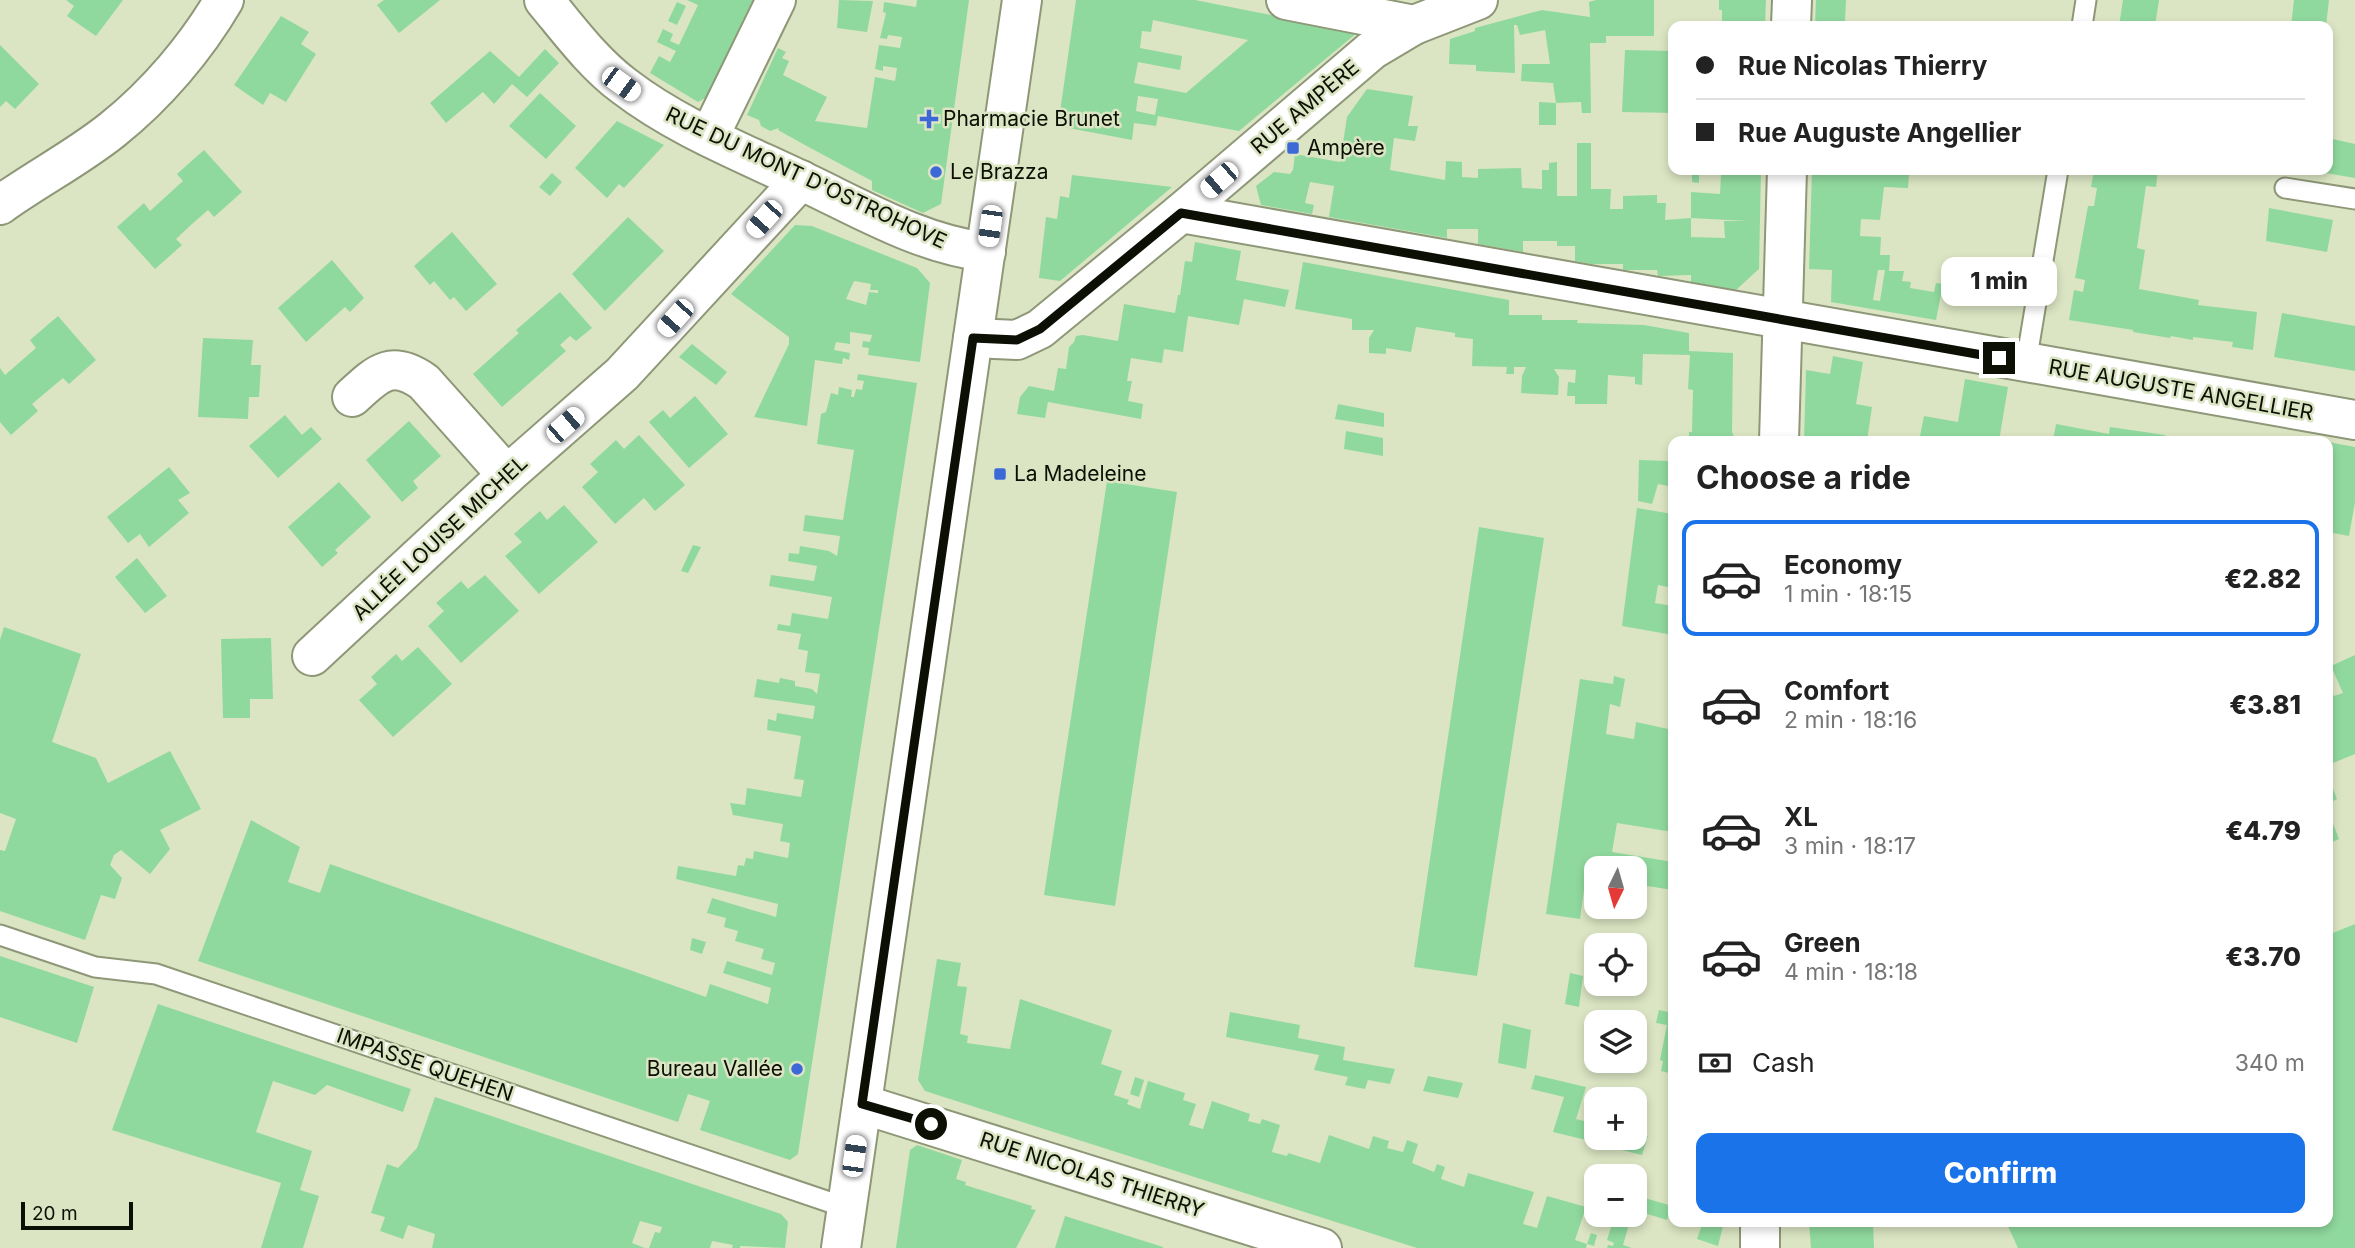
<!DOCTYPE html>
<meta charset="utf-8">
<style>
:root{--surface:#fff;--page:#f2f2f2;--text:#222;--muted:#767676;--line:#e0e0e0;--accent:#1a73e8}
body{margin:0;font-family:Inter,sans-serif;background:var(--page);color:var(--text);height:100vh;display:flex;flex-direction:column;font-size:26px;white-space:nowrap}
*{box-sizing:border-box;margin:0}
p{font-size:23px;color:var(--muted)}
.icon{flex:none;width:38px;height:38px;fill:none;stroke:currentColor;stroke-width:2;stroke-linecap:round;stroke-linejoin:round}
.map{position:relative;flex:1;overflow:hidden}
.drawer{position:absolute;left:1668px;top:436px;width:665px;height:791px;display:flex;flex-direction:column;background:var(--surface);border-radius:14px;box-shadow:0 4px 10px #0003}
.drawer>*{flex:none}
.top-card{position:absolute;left:1668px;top:21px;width:665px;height:154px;border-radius:14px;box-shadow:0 4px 10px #0003;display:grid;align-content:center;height:154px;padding:0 28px;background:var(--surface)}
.needle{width:46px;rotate:185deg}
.tools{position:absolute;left:1584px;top:856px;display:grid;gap:14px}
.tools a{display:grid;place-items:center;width:63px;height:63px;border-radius:14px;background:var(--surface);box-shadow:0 4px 10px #0003;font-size:35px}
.scale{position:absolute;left:21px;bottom:18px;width:112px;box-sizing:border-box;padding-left:7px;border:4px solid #0c0f04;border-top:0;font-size:19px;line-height:24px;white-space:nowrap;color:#0c0f04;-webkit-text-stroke:5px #dbe5c3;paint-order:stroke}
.end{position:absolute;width:32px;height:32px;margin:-16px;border:9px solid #0c0f04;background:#fff;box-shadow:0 0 0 4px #fff}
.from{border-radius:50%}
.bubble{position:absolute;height:49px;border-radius:14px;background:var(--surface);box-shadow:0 4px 10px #0003;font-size:23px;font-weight:800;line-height:49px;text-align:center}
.car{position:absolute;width:21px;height:42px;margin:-21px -10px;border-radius:9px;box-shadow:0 0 5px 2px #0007;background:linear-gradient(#fff 24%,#345 0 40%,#fff 0 76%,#345 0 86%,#fff 0)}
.top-card b{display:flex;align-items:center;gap:24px;height:66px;font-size:26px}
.top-card b+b{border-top:2px solid var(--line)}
.top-card i{width:18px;height:18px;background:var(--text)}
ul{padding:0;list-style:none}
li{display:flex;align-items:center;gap:21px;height:116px;margin:0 14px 10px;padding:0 14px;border:4px solid transparent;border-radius:14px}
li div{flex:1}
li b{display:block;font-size:26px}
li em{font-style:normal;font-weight:800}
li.current{border-color:var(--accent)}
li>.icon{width:63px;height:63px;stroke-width:1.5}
h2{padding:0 28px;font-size:32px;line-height:84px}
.pay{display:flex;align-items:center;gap:18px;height:77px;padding:0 28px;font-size:26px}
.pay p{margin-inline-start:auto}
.cta{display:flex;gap:14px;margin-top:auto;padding:14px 28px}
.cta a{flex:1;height:80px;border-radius:14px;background:var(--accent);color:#fff;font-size:28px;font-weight:800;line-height:80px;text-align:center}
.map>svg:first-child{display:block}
</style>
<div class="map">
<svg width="2355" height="1248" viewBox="0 0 2355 1248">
<rect width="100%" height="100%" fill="#dbe5c3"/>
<g fill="#90d99e" fill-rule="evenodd">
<polygon points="66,0 123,0 96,36 67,16 74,6"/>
<polygon points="384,0 440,0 399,33 377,5"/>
<polygon points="687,0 756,0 711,95 698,102 650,73 659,56 670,62 676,51 657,42 663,29 673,34 670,41 679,45 698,5"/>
<polygon points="839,0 873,1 867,32 837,28"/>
<polygon points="917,0 969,0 941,204 923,213 872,190 872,181 803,144 778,130 779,128 770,131 761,126 759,120 747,115 778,48 786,52 782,58 789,61 783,75 827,97 815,121 867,128 875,77 895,81 897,68 883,66 883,71 875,69 879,45 900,48 902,37 888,35 887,39 880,38 886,13 883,12 884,2 916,7"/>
<path d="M1076,0H1195L1276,16L1281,12L1358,32L1239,131L1158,116L1156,126L1134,123L1132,140L1058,126ZM1153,20L1248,40L1186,93L1134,83L1138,62L1180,70L1182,56L1140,48L1142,31L1151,32ZM1138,96L1158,99L1155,115L1136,111Z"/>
<polygon points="1596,0 1654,0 1654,36 1606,36 1606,43 1590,43 1591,113 1582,113 1581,102 1556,103 1553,83 1521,81 1522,64 1550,64 1545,30 1520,35 1517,25 1514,25 1515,73 1476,71 1476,65 1449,64 1450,39 1475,31 1475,28 1542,10 1590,17 1589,2"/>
<polygon points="1719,0 1766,0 1765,26 1722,26 1722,10 1719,10"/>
<polygon points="1816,0 1846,0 1845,21 1873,22 1873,26 1815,26"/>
<polygon points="2123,0 2159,0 2155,26 2119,26"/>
<polygon points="2294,0 2329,0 2326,26 2291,26"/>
<polygon points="677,2 686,6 677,25 668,21"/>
<polygon points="281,16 309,32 301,44 316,54 286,102 270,93 263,105 234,85"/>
<polygon points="0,45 39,84 15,109 6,101 0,107"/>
<polygon points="545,49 559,63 527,97 512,84 494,104 483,92 446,123 430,103 490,51 519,77"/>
<polygon points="1625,50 1673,51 1673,113 1622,112"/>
<polygon points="1367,89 1413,96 1408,126 1418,126 1415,141 1394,138 1390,170 1445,180 1446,161 1462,162 1462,177 1478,178 1478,169 1521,168 1522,188 1542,189 1542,170 1549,170 1549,163 1557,162 1557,196 1577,196 1577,143 1591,143 1591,189 1611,189 1610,209 1623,209 1623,196 1657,195 1657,203 1666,203 1665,220 1691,218 1691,237 1725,238 1724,221 1747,221 1691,218 1691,192 1720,194 1721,174 1713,172 1713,170 1761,170 1759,269 1736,290 1691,282 1691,275 1658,276 1657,270 1623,270 1623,264 1591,264 1575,261 1575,246 1557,246 1557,241 1523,241 1523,252 1478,244 1478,229 1447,229 1447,238 1329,217 1334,186 1310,182 1305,203 1314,205 1312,214 1261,205 1256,186 1274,172 1290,174 1293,170 1295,154 1340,162 1347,117"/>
<polygon points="540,93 576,126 546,159 509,126"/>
<polygon points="1539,102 1556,103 1556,125 1539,125"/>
<polygon points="617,121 664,145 624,188 619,184 607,198 575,168"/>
<polygon points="2328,138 2355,144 2355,178 2314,171 2328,170"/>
<polygon points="204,150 242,192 214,217 208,210 192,224 176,239 182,245 155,269 117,227 144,203 150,211 183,181 177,174"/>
<polygon points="1692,170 1699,170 1699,183 1692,182"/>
<path d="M1812,170H1862V173L1909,174L1908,188L1884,187L1880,220L1861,219L1860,236L1881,237L1880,255H1890L1889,271H1904L1902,281L1911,282L1910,288L1934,292L1936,283L1943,284L1936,320L1831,302L1832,270L1809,269ZM1878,270H1885L1880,301L1873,300Z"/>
<polygon points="2094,170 2158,170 2156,187 2146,186 2137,248 2145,250 2139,289 2199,300 2198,305 2257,312 2253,350 2232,347 2233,342 2193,337 2193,340 2171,336 2170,338 2133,332 2133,330 2069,320 2074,290 2083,292 2085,280 2075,278 2088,206 2094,206 2097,188 2091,187"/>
<polygon points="552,173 562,182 550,196 539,187"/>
<polygon points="1072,175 1172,187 1060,281 1039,278 1046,217 1057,219 1060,196 1069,198"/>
<polygon points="2269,208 2333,220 2327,252 2266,241"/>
<polygon points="628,217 664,251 605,311 572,274"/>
<path d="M795,225L812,226L917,268L930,283L920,362L868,355L869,348L862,347L863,341L870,342L872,335L850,332V344L836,342L834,350L850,353L849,360L843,358L842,364L815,360L807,426L754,417L789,344V337L731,294ZM854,281L871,284L870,290H878V293L869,292L866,305L846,299Z"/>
<polygon points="452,232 497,284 466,311 454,297 450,300 434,281 430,285 414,266"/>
<polygon points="1195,242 1241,251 1236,280 1289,290 1285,307 1244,299 1239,325 1188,316 1183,352 1164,349 1162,363 1131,358 1127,381 1132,381 1128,401 1143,404 1141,419 1048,402 1045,418 1017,414 1020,397 1029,386 1054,391 1058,368 1066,369 1069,347 1074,342 1076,336 1083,335 1118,341 1124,304 1175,313 1178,295 1180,295 1185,261 1192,262"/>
<polygon points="332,260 364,298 350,312 345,307 306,342 278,308"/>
<polygon points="1303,262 1509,300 1509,315 1542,315 1542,320 1578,320 1577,323 1644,325 1689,333 1689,351 1733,353 1732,433 1733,433 1734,441 1689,441 1689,432 1692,432 1693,390 1688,389 1690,355 1643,354 1642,385 1635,384 1635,377 1608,375 1607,404 1575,404 1575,396 1567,396 1568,382 1575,383 1576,370 1554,369 1559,377 1558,395 1521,393 1522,376 1526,367 1514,367 1514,374 1506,374 1507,367 1472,366 1473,339 1455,337 1455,333 1416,327 1411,352 1386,348 1386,354 1369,353 1369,338 1374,330 1352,330 1352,319 1295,309"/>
<polygon points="560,292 592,328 576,341 570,336 560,345 566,351 502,407 473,374 519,333 516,330"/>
<polygon points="2282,313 2355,326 2355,371 2274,357"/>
<polygon points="58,316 96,360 69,384 63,378 32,404 38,411 11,435 0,422 0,368 5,375 36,348 30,340"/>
<polygon points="203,338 253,340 251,365 261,365 259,397 249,397 248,419 198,417"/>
<polygon points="692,344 727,372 716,385 679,357"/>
<polygon points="1833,356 1863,362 1856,404 1872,407 1867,441 1804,441 1806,370 1830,374"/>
<polygon points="858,374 917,383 798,1154 790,1160 700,1130 710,1101 688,1094 678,1122 198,961 251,820 300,847 288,882 320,893 330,864 706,997 710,984 768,1004 771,988 723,973 727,961 772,975 775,963 761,959 764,949 735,941 738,931 724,927 726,918 707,913 712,898 776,917 778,904 676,879 678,866 736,876 738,865 744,866 746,858 753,859 754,851 788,858 790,843 780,841 783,824 733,815 730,803 745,805 747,788 801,797 804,780 794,779 801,736 767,730 768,719 776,721 777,713 813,719 815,706 754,697 757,679 779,683 780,678 795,681 795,686 812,689 817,694 820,674 805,672 808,651 798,649 801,634 777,630 778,624 790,626 792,613 828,619 832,597 769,586 771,575 814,581 817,566 788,561 789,553 799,554 800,546 829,551 837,556 840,536 803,531 805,515 843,520 854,450 817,444 821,414 826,412 831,393 838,395 839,387 852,390 851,397 854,397 856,389 862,390 864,381 857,380"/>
<polygon points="1965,379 2008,387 1999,441 1919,441 1924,416 1958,422"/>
<polygon points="695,396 728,434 689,468 649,422 663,410 670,418"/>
<polygon points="1338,404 1384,413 1384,427 1335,419"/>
<polygon points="285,415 302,435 311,427 322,439 278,478 249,446"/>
<polygon points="409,421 441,456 413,481 418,488 402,502 366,460"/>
<polygon points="2056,424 2109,434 2110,427 2165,435 2164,441 2053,441"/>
<polygon points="1346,431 1383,438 1383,456 1344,449"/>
<polygon points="639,435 685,485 655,511 644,498 615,524 582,487 598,472 590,464 616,440 624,449"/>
<polygon points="2328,442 2355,447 2355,502 2349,536 2328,532"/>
<polygon points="1639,460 1669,461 1668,486 1658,484 1652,504 1638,501"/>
<polygon points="169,467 190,493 178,500 189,513 149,547 140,534 128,543 107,517"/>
<polygon points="1107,481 1177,492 1115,906 1044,895"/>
<polygon points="339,482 371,517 335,550 338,553 322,567 288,527"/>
<polygon points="564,505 598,542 539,594 505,556 522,542 514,534 540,511 547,520"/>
<polygon points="1637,508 1673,514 1673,588 1658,585 1655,603 1673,606 1673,635 1622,626"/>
<polygon points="1479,527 1544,538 1477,976 1414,967"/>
<polygon points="693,545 701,547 688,573 681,571"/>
<polygon points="137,558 167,596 145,613 115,577"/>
<polygon points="485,575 519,611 461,663 428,626 444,611 436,603 461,581 468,589"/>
<polygon points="4,627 81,654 52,742 96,758 108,783 170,751 201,809 160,830 170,849 150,874 121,850 114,855 110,865 122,878 115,899 101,895 85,940 0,911 0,850 5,851 16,819 0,813 0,640"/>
<polygon points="271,638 273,699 250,699 250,718 223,718 221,639"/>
<polygon points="418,647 452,684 393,737 359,700 377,684 371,677 396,654 402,661"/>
<polygon points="2355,655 2355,754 2328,765 2328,682 2334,696 2343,693 2331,666"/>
<polygon points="1614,676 1625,679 1620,707 1610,704 1606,734 1634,739 1636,722 1673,730 1673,832 1617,823 1612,852 1673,862 1673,890 1634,884 1634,868 1596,868 1596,877 1586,875 1580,919 1546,914 1580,679 1613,684"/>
<polygon points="2328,776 2337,799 2328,804"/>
<polygon points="2328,811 2339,839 2328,844"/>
<polygon points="2355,924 2355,1248 2018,1248 2006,1222 2328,1222 2328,935"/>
<polygon points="692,938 706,942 702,954 690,950"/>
<polygon points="0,956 94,987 77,1043 0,1017"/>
<polygon points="937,959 961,963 957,986 967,987 960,1034 968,1036 967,1043 1010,1049 1020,999 1112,1030 1101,1064 1122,1071 1114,1095 1129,1100 1127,1104 1140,1109 1148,1081 1185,1093 1183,1100 1196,1104 1189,1125 1203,1129 1212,1101 1250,1114 1248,1121 1260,1124 1262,1119 1280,1125 1272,1152 1287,1156 1288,1153 1320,1163 1329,1135 1369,1149 1373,1136 1389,1141 1387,1148 1403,1152 1407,1140 1418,1144 1412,1163 1434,1172 1437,1164 1445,1167 1441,1179 1464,1187 1468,1173 1534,1192 1523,1224 1537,1228 1547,1196 1586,1207 1575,1240 1587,1244 1591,1233 1597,1235 1594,1246 1587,1244 1586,1248 1417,1248 925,1091 918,1080"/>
<polygon points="1570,973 1583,976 1579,1007 1565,1004"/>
<polygon points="158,1004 411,1089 403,1112 327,1085 315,1095 273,1081 256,1132 312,1151 300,1190 319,1196 303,1248 261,1248 281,1183 112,1130"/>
<polygon points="1659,1010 1673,1013 1673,1074 1661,1071 1663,1061 1660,1060 1667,1025 1656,1023"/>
<polygon points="1230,1012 1300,1025 1298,1038 1345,1047 1343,1060 1395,1069 1390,1084 1368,1080 1365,1089 1345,1085 1348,1077 1314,1070 1319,1055 1226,1037"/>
<polygon points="1503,1023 1531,1030 1526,1069 1498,1063"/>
<polygon points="1535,1075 1586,1087 1576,1119 1596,1124 1596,1135 1588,1133 1586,1140 1553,1132 1564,1097 1531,1089"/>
<polygon points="1428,1076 1463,1083 1458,1098 1423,1091"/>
<polygon points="1135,1077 1144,1080 1139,1097 1130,1094"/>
<polygon points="435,1097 781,1214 788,1222 785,1248 740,1246 740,1248 732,1248 733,1245 712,1241 710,1248 649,1248 655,1232 660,1233 662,1227 640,1221 632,1243 645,1248 432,1248 435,1234 408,1225 403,1239 380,1231 385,1217 371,1213 387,1164 398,1168 417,1148"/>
<polygon points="1634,1133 1648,1136 1642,1155 1618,1149 1621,1138 1634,1138"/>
<polygon points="917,1145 962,1160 956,1179 966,1182 965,1185 1032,1206 1031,1209 1036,1210 1016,1248 896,1248 910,1150"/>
<polygon points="1638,1196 1672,1206 1667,1220 1634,1210"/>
<polygon points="1615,1214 1632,1214 1623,1245 1632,1248 1607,1248 1608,1245 1613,1246 1614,1243 1607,1240"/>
<polygon points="1065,1216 1163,1247 1163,1248 1055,1248"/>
<polygon points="1703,1222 1724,1222 1718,1246 1697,1239"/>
<polygon points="1809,1222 1873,1222 1874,1248 1811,1248"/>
</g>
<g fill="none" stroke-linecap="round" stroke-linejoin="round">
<defs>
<g id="service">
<polyline points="2082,26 2086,0"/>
<polyline points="2285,188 2355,199"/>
<polyline points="2026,363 2058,170"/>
<polyline points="0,935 95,967 156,974 847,1208"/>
</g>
<g id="minor">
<path d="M544,0C569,30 593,63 624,86C676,126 739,151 798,179C858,207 919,244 986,252"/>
<polyline points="1286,0 1414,25"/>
<polyline points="1791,26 1792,0"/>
<polyline points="709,137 776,0"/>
<path d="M0,205C36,179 77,158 112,130C156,95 196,48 224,0"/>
<polyline points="1181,213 2355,420"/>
<polyline points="973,338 1017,340 1040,329 1181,213 1372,50 1414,25 1478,0"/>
<path d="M352,397C378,373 391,359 424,382L507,475"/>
<polyline points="1779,441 1787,170"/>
<polyline points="312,656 507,475 622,374 801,180"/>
<polyline points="862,1104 1322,1248"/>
<polyline points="1760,1248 1760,1222"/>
</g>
<polyline id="secondary" points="841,1248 1022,0"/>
</defs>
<use href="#service" stroke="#8e9777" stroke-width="23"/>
<use href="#minor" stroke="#8e9777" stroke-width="42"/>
<use href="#secondary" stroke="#8e9777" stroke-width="42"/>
<use href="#service" stroke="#fff" stroke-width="19"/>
<use href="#minor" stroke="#fff" stroke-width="38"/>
<use href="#secondary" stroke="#fff" stroke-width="38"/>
</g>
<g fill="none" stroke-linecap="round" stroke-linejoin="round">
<polyline stroke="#0c0f04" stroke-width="9" points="931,1124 862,1104 973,338 1017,340 1040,329 1181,213 1999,358"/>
</g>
<g fill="#3c68d8" stroke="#dbe5c3" stroke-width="2.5">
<path d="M925.5 108.5h7v7h7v7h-7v7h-7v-7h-7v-7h7z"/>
<rect x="1286" y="141" width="14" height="14" rx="3.5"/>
<circle cx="936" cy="172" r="7"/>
<rect x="993" y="467" width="14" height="14" rx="3.5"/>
<circle cx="797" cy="1069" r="7"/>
</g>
<g text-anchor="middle" stroke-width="5" stroke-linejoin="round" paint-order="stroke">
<g font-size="21" fill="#0c0f04" stroke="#dbe5c3">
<text transform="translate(1305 107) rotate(-40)" y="7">RUE AMPÈRE</text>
<text transform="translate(806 178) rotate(25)" y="7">RUE DU MONT D'OSTROHOVE</text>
<text transform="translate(2181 390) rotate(10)" y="7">RUE AUGUSTE ANGELLIER</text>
<text transform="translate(440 538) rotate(-43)" y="7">ALLÉE LOUISE MICHEL</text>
<text transform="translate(425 1065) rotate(19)" y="7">IMPASSE QUEHEN</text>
<text transform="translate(1092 1175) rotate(18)" y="7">RUE NICOLAS THIERRY</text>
</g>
<g font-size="21" fill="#0c0f04" stroke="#dbe5c3" text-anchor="start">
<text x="943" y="126">Pharmacie Brunet</text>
<text x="1307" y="155">Ampère</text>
<text x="950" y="179">Le Brazza</text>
<text x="1014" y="481">La Madeleine</text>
<text x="783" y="1076" text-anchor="end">Bureau Vallée</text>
</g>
</g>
</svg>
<div class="tools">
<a><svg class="needle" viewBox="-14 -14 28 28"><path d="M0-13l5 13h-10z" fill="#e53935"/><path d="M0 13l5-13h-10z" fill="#767676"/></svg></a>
<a><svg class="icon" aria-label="locate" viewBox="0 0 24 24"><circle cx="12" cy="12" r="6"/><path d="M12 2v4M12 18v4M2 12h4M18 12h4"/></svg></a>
<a><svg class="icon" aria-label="layers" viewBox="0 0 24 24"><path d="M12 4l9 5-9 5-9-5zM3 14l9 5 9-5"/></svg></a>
<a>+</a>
<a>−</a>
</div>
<div class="scale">20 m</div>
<i class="end from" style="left:931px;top:1124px"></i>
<i class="end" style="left:1999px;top:358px"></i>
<div class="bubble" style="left:1941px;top:257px;width:116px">1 min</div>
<i class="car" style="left:621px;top:84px;rotate:126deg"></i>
<i class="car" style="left:1219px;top:180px;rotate:229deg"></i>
<i class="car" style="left:764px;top:219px;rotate:222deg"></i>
<i class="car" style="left:990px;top:226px;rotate:188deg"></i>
<i class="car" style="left:675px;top:318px;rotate:222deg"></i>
<i class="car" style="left:565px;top:425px;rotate:49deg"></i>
<i class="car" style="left:854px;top:1156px;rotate:8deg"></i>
<div class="top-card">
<b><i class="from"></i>Rue Nicolas Thierry</b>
<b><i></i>Rue Auguste Angellier</b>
</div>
<section class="drawer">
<h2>Choose a ride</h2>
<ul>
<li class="current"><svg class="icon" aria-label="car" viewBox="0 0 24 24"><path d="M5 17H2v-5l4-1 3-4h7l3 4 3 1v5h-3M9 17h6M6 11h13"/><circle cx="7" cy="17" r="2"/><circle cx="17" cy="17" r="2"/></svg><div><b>Economy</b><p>1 min · 18:15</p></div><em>€2.82</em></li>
<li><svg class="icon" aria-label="car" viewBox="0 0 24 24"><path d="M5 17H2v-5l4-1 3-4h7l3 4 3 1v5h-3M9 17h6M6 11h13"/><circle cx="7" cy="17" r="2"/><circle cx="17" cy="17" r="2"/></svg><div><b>Comfort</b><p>2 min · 18:16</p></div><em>€3.81</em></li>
<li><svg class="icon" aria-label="car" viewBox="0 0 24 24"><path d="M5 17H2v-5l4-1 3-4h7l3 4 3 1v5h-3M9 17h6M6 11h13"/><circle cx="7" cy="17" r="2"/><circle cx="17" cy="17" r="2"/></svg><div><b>XL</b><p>3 min · 18:17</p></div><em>€4.79</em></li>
<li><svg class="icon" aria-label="car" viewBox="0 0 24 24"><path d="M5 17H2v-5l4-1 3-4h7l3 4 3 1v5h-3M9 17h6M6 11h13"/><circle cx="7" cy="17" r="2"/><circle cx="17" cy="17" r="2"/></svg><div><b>Green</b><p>4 min · 18:18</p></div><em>€3.70</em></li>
</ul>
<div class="pay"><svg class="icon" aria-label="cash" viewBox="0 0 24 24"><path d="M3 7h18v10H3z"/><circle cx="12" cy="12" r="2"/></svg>Cash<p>340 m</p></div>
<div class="cta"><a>Confirm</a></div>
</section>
</div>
